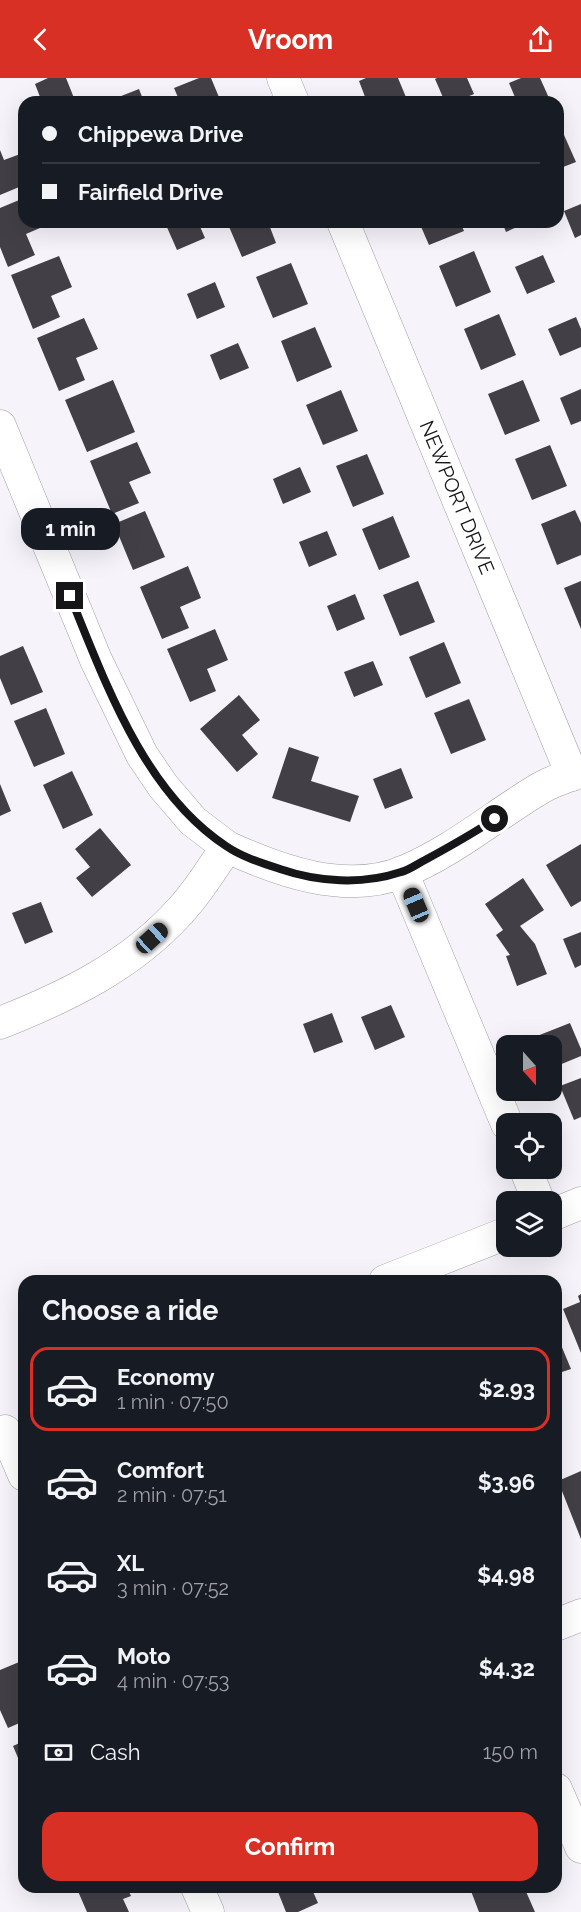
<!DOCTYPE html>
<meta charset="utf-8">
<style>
:root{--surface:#171b24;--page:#242831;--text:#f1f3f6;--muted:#9ea1a6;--line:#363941;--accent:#d93025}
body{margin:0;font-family:Raleway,sans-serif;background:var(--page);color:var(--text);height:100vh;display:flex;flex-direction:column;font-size:22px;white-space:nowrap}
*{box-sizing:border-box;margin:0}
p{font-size:20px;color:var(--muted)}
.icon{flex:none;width:33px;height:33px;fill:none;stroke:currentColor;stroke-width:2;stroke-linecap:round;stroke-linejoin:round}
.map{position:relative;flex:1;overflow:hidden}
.panel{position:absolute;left:18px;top:1197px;width:544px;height:618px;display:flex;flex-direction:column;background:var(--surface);border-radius:18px;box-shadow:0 6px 24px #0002}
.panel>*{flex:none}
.hud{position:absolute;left:18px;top:18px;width:546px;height:132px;border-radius:18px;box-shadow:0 6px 24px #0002;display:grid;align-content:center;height:132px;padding:0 24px;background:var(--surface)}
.needle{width:39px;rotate:159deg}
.buttons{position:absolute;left:496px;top:957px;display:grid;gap:12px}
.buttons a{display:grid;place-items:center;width:66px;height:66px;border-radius:12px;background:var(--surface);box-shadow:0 6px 24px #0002;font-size:30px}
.end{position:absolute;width:27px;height:27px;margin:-14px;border:8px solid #161618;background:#fff;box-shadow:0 0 0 3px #fff}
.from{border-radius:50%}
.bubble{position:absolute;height:42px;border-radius:18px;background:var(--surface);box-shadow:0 6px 24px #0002;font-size:20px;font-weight:700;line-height:42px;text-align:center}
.car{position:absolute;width:18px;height:36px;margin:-18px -9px;border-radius:8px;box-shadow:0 0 4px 2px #0007;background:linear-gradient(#222 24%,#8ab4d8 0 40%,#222 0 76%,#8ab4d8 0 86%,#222 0)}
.hud b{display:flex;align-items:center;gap:21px;height:57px;font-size:22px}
.hud b+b{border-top:2px solid var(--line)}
.hud i{width:15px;height:15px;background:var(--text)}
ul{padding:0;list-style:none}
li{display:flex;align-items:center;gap:18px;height:84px;margin:0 12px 9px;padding:0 12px;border:3px solid transparent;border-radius:18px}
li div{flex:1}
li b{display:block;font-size:22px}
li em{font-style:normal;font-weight:700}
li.active{border-color:var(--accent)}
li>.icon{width:54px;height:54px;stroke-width:1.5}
h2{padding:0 24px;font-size:27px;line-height:72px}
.pay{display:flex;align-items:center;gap:15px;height:66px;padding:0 24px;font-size:22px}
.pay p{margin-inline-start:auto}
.cta{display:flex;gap:12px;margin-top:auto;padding:12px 24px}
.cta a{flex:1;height:69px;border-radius:18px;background:var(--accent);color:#fff;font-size:24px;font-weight:700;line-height:69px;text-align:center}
header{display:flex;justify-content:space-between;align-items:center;height:78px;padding:0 24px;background:var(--accent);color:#fff;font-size:27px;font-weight:700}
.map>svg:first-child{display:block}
</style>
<header><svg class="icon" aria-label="back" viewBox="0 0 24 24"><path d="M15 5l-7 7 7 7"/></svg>Vroom<svg class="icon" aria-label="share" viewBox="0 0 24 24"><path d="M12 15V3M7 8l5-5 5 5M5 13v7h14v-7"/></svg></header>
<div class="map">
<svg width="581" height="1834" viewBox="0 0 581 1834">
<rect width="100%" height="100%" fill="#f6f4fa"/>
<g fill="#424046">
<polygon points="48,0 66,0 74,20 63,24 42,24 35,6"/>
<polygon points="199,0 211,0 221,24 180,24 174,10"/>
<polygon points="366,0 398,0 408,24 367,24 359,3"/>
<polygon points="437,0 467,0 474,16 455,24 445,24 435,1"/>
<polygon points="521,0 540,0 549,20 539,24 517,24 509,5"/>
<polygon points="139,11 144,24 106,24"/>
<polygon points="564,57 576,84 558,91 558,60"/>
<polygon points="0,72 4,82 23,75 24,107 0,117"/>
<polygon points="24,120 24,144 46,144 47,147 26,156 35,177 8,189 0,169 0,130"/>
<polygon points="581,126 581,157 575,160 564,133"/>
<polygon points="174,144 198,144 205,160 177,172 166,147"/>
<polygon points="227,144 268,144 276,165 242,179"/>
<polygon points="419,144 460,144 464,153 429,167"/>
<polygon points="502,144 528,144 506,154"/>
<polygon points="474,173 491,214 456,229 439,188"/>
<polygon points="543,177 555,204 527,216 515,189"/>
<polygon points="59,178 72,209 51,218 60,239 33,251 11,197"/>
<polygon points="291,185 308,226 273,240 256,199"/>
<polygon points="215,204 225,229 197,241 187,216"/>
<polygon points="499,236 516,277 481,292 464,251"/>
<polygon points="576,239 581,251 581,269 560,278 548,251"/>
<polygon points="84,240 98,271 76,280 85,302 59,313 37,260"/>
<polygon points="315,249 332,289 297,304 281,263"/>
<polygon points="238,265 249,290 220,302 210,277"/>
<polygon points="113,302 135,354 87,374 65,322"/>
<polygon points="523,302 540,343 505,357 488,316"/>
<polygon points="581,311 581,343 571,347 560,320"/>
<polygon points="341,312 358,353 323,367 306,327"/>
<polygon points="137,364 151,395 129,404 139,425 112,436 90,383"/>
<polygon points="550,367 567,408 532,422 515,381"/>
<polygon points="367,376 384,416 353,429 336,388"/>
<polygon points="300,389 311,414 283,426 273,401"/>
<polygon points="575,432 581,445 581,477 557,487 541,446"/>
<polygon points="145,433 165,479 133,492 114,446"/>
<polygon points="393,438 410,479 379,492 362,451"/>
<polygon points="327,453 337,477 309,489 299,464"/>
<polygon points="188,488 201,520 180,529 189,550 162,561 140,509"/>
<polygon points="418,503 435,544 400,558 383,517"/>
<polygon points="581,503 581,551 564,510"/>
<polygon points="355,516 365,541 337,553 327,528"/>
<polygon points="215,551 228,582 207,591 216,613 190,624 167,571"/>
<polygon points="444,564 461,605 426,620 409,579"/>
<polygon points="23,568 43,614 11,627 0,600 0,578"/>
<polygon points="373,583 383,607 354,619 344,594"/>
<polygon points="239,617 260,642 242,657 258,676 237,694 200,651"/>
<polygon points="469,621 486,662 451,676 434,635"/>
<polygon points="46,630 65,676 34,689 14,643"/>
<polygon points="289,669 319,679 311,703 359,718 350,744 272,720"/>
<polygon points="401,690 413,720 385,731 373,701"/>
<polygon points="72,693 93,737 63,751 43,707"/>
<polygon points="0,706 11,733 0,738"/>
<polygon points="100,750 131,787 92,819 76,800 90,789 75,771"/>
<polygon points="581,766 581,823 571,829 546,787"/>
<polygon points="523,800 544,832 520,848 535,866 547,896 517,908 506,878 510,877 496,857 503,852 485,826"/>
<polygon points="41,824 53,854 25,866 12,835"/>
<polygon points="581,854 581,887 575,890 563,861"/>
<polygon points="391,927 405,959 375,972 361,939"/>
<polygon points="332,935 343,964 314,975 303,946"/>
<polygon points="570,945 581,971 581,978 552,990 552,968 541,968 537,958"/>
<polygon points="581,1000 581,1039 574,1042 560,1008"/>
<polygon points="581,1216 581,1275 563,1231 580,1224 578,1218"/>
<polygon points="556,1255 571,1291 556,1296"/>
<polygon points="581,1393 581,1461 558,1403"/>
<polygon points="24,1582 24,1643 8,1650 0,1632 0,1592"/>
<polygon points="24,1663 24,1694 13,1668"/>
<polygon points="83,1809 127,1809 131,1818 123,1821 129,1834 87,1834 77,1811"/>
<polygon points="276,1809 311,1809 318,1825 298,1834 286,1834"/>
<polygon points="480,1809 515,1809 515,1811 524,1809 535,1834 479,1834 471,1813"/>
</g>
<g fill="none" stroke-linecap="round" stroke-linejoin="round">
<defs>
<g id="minor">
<polyline points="283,0 293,24"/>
<path id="s1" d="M343,144L572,697"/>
<polyline points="0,348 96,582 142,677 163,708 193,743 227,769"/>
<polyline points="402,794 507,1046"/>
<path d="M0,945C68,918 132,887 181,832C199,813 212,790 227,769C280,793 345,817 403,794C452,774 494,738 539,711C552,703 567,699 581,693"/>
<polyline points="525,1090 539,1124"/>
<polyline points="552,1137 581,1125"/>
<polyline points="385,1203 507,1155"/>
<polyline points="5,1353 24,1397"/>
<polyline points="556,1547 581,1537"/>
<polyline points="556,1711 581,1769"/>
<polyline points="197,1809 208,1834"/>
</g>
</defs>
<use href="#minor" stroke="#a19fa5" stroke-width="33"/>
<use href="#minor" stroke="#fff" stroke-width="32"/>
</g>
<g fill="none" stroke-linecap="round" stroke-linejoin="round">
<path stroke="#161618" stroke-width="8" d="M70,518C106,606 144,714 226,768C242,779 262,785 280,791C318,804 362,807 401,794C409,792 417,786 425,782C449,769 472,756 495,741"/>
</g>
<g text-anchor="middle" stroke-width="6" stroke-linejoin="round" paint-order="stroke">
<g font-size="20" fill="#161618" stroke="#fff">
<text dy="7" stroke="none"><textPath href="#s1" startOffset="298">NEWPORT DRIVE</textPath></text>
</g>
</g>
</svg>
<div class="buttons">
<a><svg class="needle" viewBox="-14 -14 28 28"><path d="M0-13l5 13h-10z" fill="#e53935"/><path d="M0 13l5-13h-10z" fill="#9ea1a6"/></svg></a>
<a><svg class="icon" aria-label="locate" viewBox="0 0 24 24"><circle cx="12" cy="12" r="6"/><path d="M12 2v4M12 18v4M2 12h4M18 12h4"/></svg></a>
<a><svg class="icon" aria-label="layers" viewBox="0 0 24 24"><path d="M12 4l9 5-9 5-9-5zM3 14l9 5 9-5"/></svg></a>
</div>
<i class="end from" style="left:495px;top:741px"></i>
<i class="end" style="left:70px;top:518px"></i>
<div class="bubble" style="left:21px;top:430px;width:99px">1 min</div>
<i class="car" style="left:416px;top:827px;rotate:337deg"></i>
<i class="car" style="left:152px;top:860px;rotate:48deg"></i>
<div class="hud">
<b><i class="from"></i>Chippewa Drive</b>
<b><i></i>Fairfield Drive</b>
</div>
<section class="panel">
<h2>Choose a ride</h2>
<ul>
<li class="active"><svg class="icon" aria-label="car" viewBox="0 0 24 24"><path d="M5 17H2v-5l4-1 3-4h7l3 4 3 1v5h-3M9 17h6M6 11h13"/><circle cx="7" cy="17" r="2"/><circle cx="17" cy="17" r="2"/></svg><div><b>Economy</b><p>1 min · 07:50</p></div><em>$2.93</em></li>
<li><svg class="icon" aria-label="car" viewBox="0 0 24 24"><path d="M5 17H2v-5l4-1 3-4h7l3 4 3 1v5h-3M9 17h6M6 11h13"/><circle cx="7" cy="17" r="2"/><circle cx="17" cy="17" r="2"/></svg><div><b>Comfort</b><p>2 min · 07:51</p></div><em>$3.96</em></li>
<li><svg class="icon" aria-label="car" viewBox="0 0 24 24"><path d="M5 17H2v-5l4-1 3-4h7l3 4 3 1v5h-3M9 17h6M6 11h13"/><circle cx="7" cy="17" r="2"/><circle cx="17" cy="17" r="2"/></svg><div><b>XL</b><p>3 min · 07:52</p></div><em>$4.98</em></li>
<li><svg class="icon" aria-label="car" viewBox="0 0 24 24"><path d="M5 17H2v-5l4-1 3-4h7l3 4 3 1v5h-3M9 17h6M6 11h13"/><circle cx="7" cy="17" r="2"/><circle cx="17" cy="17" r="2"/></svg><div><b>Moto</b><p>4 min · 07:53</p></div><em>$4.32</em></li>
</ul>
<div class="pay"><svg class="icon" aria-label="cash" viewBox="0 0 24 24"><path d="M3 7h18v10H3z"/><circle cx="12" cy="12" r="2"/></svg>Cash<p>150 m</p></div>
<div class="cta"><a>Confirm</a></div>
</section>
</div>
